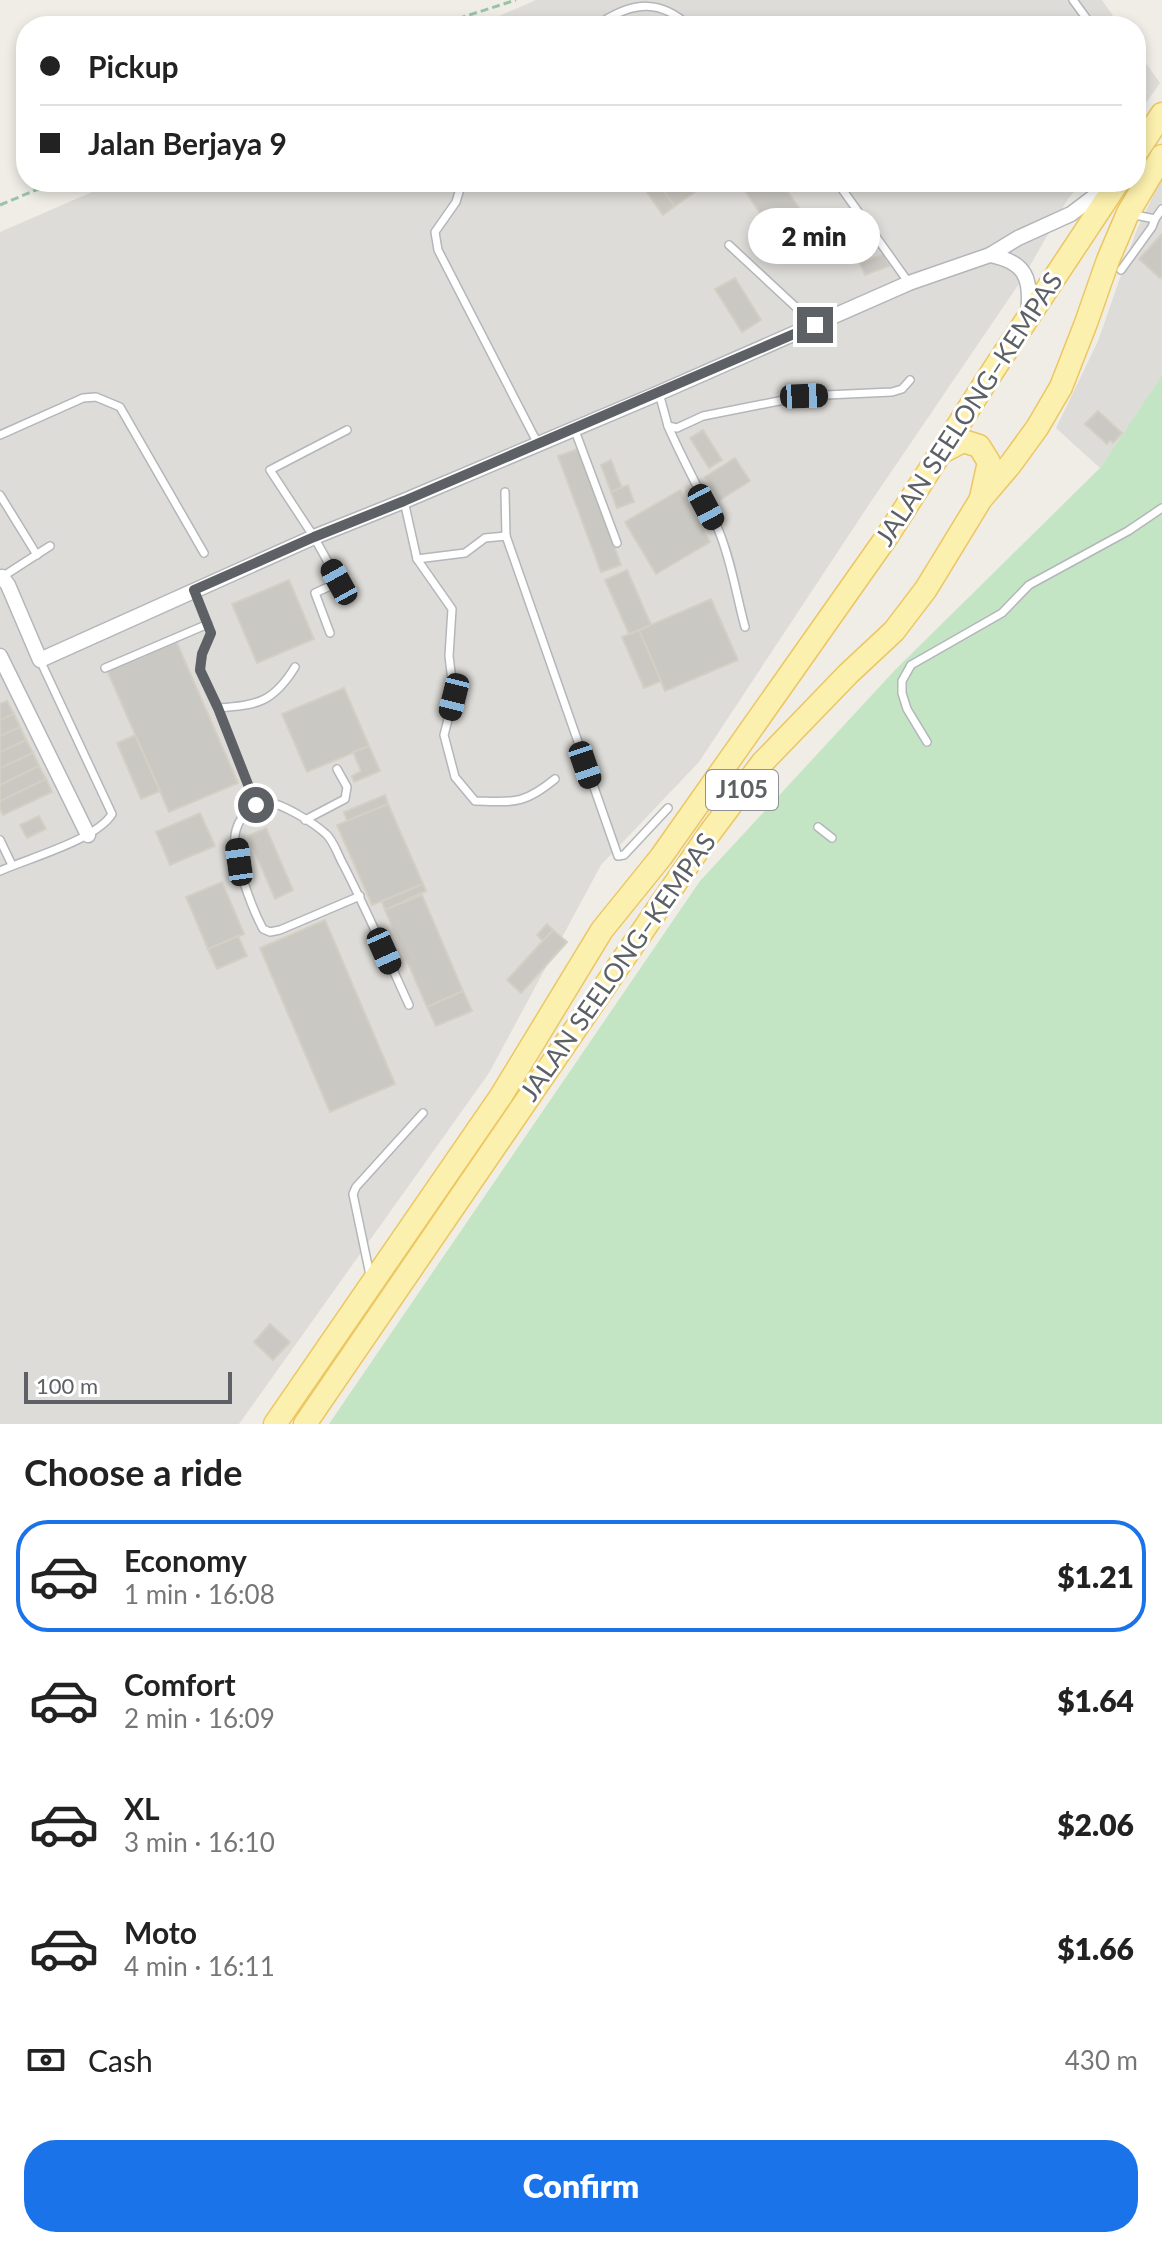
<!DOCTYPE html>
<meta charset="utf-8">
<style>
:root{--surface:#fff;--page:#f6f6f6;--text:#222;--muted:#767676;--line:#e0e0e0;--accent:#1a73e8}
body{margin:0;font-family:Lato,sans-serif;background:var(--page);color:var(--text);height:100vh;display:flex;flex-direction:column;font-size:30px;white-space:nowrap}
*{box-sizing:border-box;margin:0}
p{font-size:26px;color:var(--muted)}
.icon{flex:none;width:44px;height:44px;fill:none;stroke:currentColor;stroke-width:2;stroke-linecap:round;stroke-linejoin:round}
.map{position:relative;height:1424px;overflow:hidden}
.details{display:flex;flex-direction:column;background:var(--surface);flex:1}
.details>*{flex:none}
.banner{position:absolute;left:16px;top:16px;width:1130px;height:176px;border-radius:32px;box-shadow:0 4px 12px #0003;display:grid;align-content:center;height:176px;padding:0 24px;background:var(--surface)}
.scale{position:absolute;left:24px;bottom:20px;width:208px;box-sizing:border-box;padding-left:8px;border:4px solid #5d6165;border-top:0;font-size:22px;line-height:28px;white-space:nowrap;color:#5d6165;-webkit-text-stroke:6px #fff;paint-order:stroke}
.end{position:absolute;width:36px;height:36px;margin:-18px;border:10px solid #5d6165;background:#fff;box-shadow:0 0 0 4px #fff}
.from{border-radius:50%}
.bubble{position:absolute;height:56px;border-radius:28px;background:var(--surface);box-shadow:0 4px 12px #0003;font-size:26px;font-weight:800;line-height:56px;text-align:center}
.car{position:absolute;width:24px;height:48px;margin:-24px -12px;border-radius:10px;box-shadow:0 0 6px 2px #0007;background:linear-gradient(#222 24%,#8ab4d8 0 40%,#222 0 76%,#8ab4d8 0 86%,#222 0)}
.banner b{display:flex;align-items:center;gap:28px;height:76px;font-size:30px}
.banner b+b{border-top:2px solid var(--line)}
.banner i{width:20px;height:20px;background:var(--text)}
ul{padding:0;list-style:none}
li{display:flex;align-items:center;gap:24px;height:112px;margin:0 16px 12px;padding:0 8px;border:4px solid transparent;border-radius:32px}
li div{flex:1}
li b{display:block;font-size:30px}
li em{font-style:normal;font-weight:800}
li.current{border-color:var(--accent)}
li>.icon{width:72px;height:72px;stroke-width:1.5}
h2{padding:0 24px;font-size:36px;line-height:96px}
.pay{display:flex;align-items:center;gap:20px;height:88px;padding:0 24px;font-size:30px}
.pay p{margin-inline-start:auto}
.primary-button{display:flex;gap:16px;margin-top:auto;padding:16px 24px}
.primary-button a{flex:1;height:92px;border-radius:32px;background:var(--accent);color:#fff;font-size:32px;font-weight:800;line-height:92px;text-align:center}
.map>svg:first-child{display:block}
</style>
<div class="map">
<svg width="1162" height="1424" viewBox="0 0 1162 1424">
<rect width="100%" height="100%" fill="#efede6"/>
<g fill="#dedcd8">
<polygon points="536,0 1102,0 1120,26 476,26"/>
<polygon points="1136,49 1160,83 1136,117"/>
<polygon points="1162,177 1162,375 1100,468 1056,428 1098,341 1136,232"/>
<polygon points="115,182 1082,182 1068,199 1023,278 870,503 699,762 601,865 489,1073 239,1424 0,1424 0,232"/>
</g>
<polygon fill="#c3e5c3" points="1162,375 1162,1424 329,1424 700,881 895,670 1100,468"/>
<g fill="#cac8c2" stroke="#d4cfc4" stroke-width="2">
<polygon points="653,182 657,182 675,206 663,215 644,188"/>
<polygon points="657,182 709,182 675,206"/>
<polygon points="739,182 781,182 818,235 788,255"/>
<polygon points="852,210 877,244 867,251 843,216"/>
<polygon points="1162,234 1162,276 1160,278 1139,259"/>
<polygon points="884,254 889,266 865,275 860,263"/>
<polygon points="735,278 761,320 742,332 715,289"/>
<polygon points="1098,411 1122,433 1113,443 1110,440 1107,444 1085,424"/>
<polygon points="703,430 722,460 709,468 690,438"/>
<polygon points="578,449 621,565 601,572 558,456"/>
<polygon points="735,458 750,481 720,500 705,477"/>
<polygon points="611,460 622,488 611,492 601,465"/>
<polygon points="628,485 634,502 617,508 611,492"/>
<polygon points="680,490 710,542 656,574 625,522"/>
<polygon points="627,570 651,625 629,634 605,580"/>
<polygon points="289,580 314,639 257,663 232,604"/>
<polygon points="711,599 738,660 665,691 639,630"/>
<polygon points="639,630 661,681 644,688 622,637"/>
<polygon points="176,641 238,783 169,812 107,670"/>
<polygon points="344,688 369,746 307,772 282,714"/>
<polygon points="7,701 14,714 0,720 0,704"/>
<polygon points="14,714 20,727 0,736 0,720"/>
<polygon points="20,727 26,740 0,752 0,736"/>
<polygon points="135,735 160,791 141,799 117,743"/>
<polygon points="26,740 33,753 0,768 0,752"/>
<polygon points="369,746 380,771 354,782 352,776 361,771 353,752"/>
<polygon points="33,753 39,766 0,785 0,768"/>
<polygon points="39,766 46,779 0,801 0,785"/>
<polygon points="46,779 52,792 3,815 0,809 0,801"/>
<polygon points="385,795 388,804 347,821 344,812"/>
<polygon points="388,804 423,884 372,905 337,825"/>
<polygon points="200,813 215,846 170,865 156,832"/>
<polygon points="39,816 46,829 27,838 20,825"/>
<polygon points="266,828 293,890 275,899 248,836"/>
<polygon points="222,882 244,934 208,949 186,897"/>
<polygon points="423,884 426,891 385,910 382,901"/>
<polygon points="422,895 463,991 427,1007 385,910"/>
<polygon points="325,920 395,1084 330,1112 260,948"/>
<polygon points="547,924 553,930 543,941 537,935"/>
<polygon points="553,930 567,942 521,993 507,980"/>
<polygon points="238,936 247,956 217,969 208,949"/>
<polygon points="463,991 472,1011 436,1026 427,1007"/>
<polygon points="270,1324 290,1342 273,1360 254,1342"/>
</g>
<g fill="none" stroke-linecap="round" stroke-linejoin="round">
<defs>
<g id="lane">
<polyline points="1073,0 1092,26"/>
<path d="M602,22C635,1 661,0 689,26"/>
<polyline points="462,182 456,202 435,232 438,250 538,444"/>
<polyline points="837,182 909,283"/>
<polyline points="1155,219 1162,209"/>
<polyline points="729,245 814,324"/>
<polyline points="1121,270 1152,227 1155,219 1130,214"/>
<polyline points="659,393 668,426 677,428 703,416 804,396 892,392 902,389 910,380"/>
<path d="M668,426C683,461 702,494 718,529C731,559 736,594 745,627"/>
<polyline points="574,428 617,543"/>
<polyline points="0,435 83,398 96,397 120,407 204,553"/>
<polyline points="505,492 506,536"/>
<polyline points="0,495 37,555"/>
<polyline points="404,501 417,559 465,553 485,538 506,536 618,856 624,855 668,808"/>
<path d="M417,559L452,609L449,656L454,697L444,735L455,777L475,801C514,802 523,805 555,779"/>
<polyline points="2,577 50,546"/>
<polyline points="194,590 211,633 202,654 200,670 218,708 256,805"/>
<polyline points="330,633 315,593 339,582 314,537 270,470 347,430"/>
<polyline points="105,668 208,624"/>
<path d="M218,708C257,705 273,703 295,667"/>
<polyline points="927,742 907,709 902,693 902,681 911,665 1002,613 1029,585 1128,531 1162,508"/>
<polyline points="305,820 345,799 347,787 337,769"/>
<polyline points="818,827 832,838"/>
<polyline points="0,840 12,865"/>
<path d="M0,871C29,858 96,840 112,814L40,660"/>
<path d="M360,896L280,930L270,932L263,929C252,908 233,859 235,835C237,821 250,802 266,802C282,803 314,823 326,834C334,841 338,856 344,866C367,911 388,959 409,1005"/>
<polyline points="370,1275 353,1194 356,1187 423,1113"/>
</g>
<g id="street">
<path d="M1028,313C1032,279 1026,262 990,255L1018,238L1071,214L1108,186"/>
<polyline points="0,578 2,577 8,585 40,660 314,537 404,501 659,393 909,283 990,255"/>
<polyline points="0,656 88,835"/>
</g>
<g id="primary">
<polyline points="1136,153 1162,114"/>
<polyline points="942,452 963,441 979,446 989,462 981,498"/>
<polyline points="275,1424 501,1096 602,930 661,857 888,535 994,369 1118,182"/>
<polyline points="305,1424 709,834 762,763 848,674 894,631 926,589 981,499 1010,465 1037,428 1061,387 1086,323 1108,260 1128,213 1162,156"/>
</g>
</defs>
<use href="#lane" stroke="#b3b6ba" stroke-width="10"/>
<use href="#street" stroke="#b3b6ba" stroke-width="17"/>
<use href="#primary" stroke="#ecc661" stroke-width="25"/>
<g stroke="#9bc4a7" stroke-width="3" stroke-dasharray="8 4" stroke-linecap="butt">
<polyline points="435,26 516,0"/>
<polyline points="0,205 55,182"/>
</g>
<use href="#lane" stroke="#fff" stroke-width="7"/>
<use href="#street" stroke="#fff" stroke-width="14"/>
<use href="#primary" stroke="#fcf0ae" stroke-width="22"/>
</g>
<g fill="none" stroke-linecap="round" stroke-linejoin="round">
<polyline stroke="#5d6165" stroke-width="10" points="256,805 218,708 200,670 202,654 211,633 194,590 314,537 404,501 815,325"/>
</g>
<g text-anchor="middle" stroke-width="6" stroke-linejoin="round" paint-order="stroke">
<rect fill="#fff" stroke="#8e9093" stroke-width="2" x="706" y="770" width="72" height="40" rx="6"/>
<g font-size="24" font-weight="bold" fill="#5d6165">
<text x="742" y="798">J105</text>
</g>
<g font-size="26" fill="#5d6165" stroke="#fff">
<text transform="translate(969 409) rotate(-57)" y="9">JALAN SEELONG–KEMPAS</text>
<text transform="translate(618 967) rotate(-55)" y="9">JALAN SEELONG–KEMPAS</text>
</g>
</g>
</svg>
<div class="scale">100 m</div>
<i class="end from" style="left:256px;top:805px"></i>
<i class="end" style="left:815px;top:325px"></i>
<div class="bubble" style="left:748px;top:208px;width:132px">2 min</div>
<i class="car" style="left:804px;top:396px;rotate:88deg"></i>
<i class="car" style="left:706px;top:507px;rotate:152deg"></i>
<i class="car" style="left:339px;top:582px;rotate:331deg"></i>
<i class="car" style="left:454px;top:697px;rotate:194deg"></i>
<i class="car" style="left:585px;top:765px;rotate:161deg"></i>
<i class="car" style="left:239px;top:862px;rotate:352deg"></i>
<i class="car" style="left:384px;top:951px;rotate:156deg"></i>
<div class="banner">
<b><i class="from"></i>Pickup</b>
<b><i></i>Jalan Berjaya 9</b>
</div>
</div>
<section class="details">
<h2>Choose a ride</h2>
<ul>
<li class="current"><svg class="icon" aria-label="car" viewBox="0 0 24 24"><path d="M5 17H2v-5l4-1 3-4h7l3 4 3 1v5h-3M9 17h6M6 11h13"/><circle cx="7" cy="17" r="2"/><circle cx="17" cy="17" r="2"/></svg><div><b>Economy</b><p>1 min · 16:08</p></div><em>$1.21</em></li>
<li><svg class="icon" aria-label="car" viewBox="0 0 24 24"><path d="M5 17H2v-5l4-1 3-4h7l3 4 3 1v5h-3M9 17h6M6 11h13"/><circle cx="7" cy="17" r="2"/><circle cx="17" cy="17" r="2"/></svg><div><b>Comfort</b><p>2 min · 16:09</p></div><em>$1.64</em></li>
<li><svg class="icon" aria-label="car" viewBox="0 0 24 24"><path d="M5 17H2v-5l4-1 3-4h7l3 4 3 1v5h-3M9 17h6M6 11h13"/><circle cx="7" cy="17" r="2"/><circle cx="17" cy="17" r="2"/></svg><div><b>XL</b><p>3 min · 16:10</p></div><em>$2.06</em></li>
<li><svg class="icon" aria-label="car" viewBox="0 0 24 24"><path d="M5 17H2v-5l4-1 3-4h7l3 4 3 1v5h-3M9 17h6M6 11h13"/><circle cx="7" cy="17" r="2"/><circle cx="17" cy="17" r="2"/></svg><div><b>Moto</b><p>4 min · 16:11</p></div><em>$1.66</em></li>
</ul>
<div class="pay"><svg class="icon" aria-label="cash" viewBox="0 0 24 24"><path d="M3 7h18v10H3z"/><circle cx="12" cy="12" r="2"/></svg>Cash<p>430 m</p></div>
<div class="primary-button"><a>Confirm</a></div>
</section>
